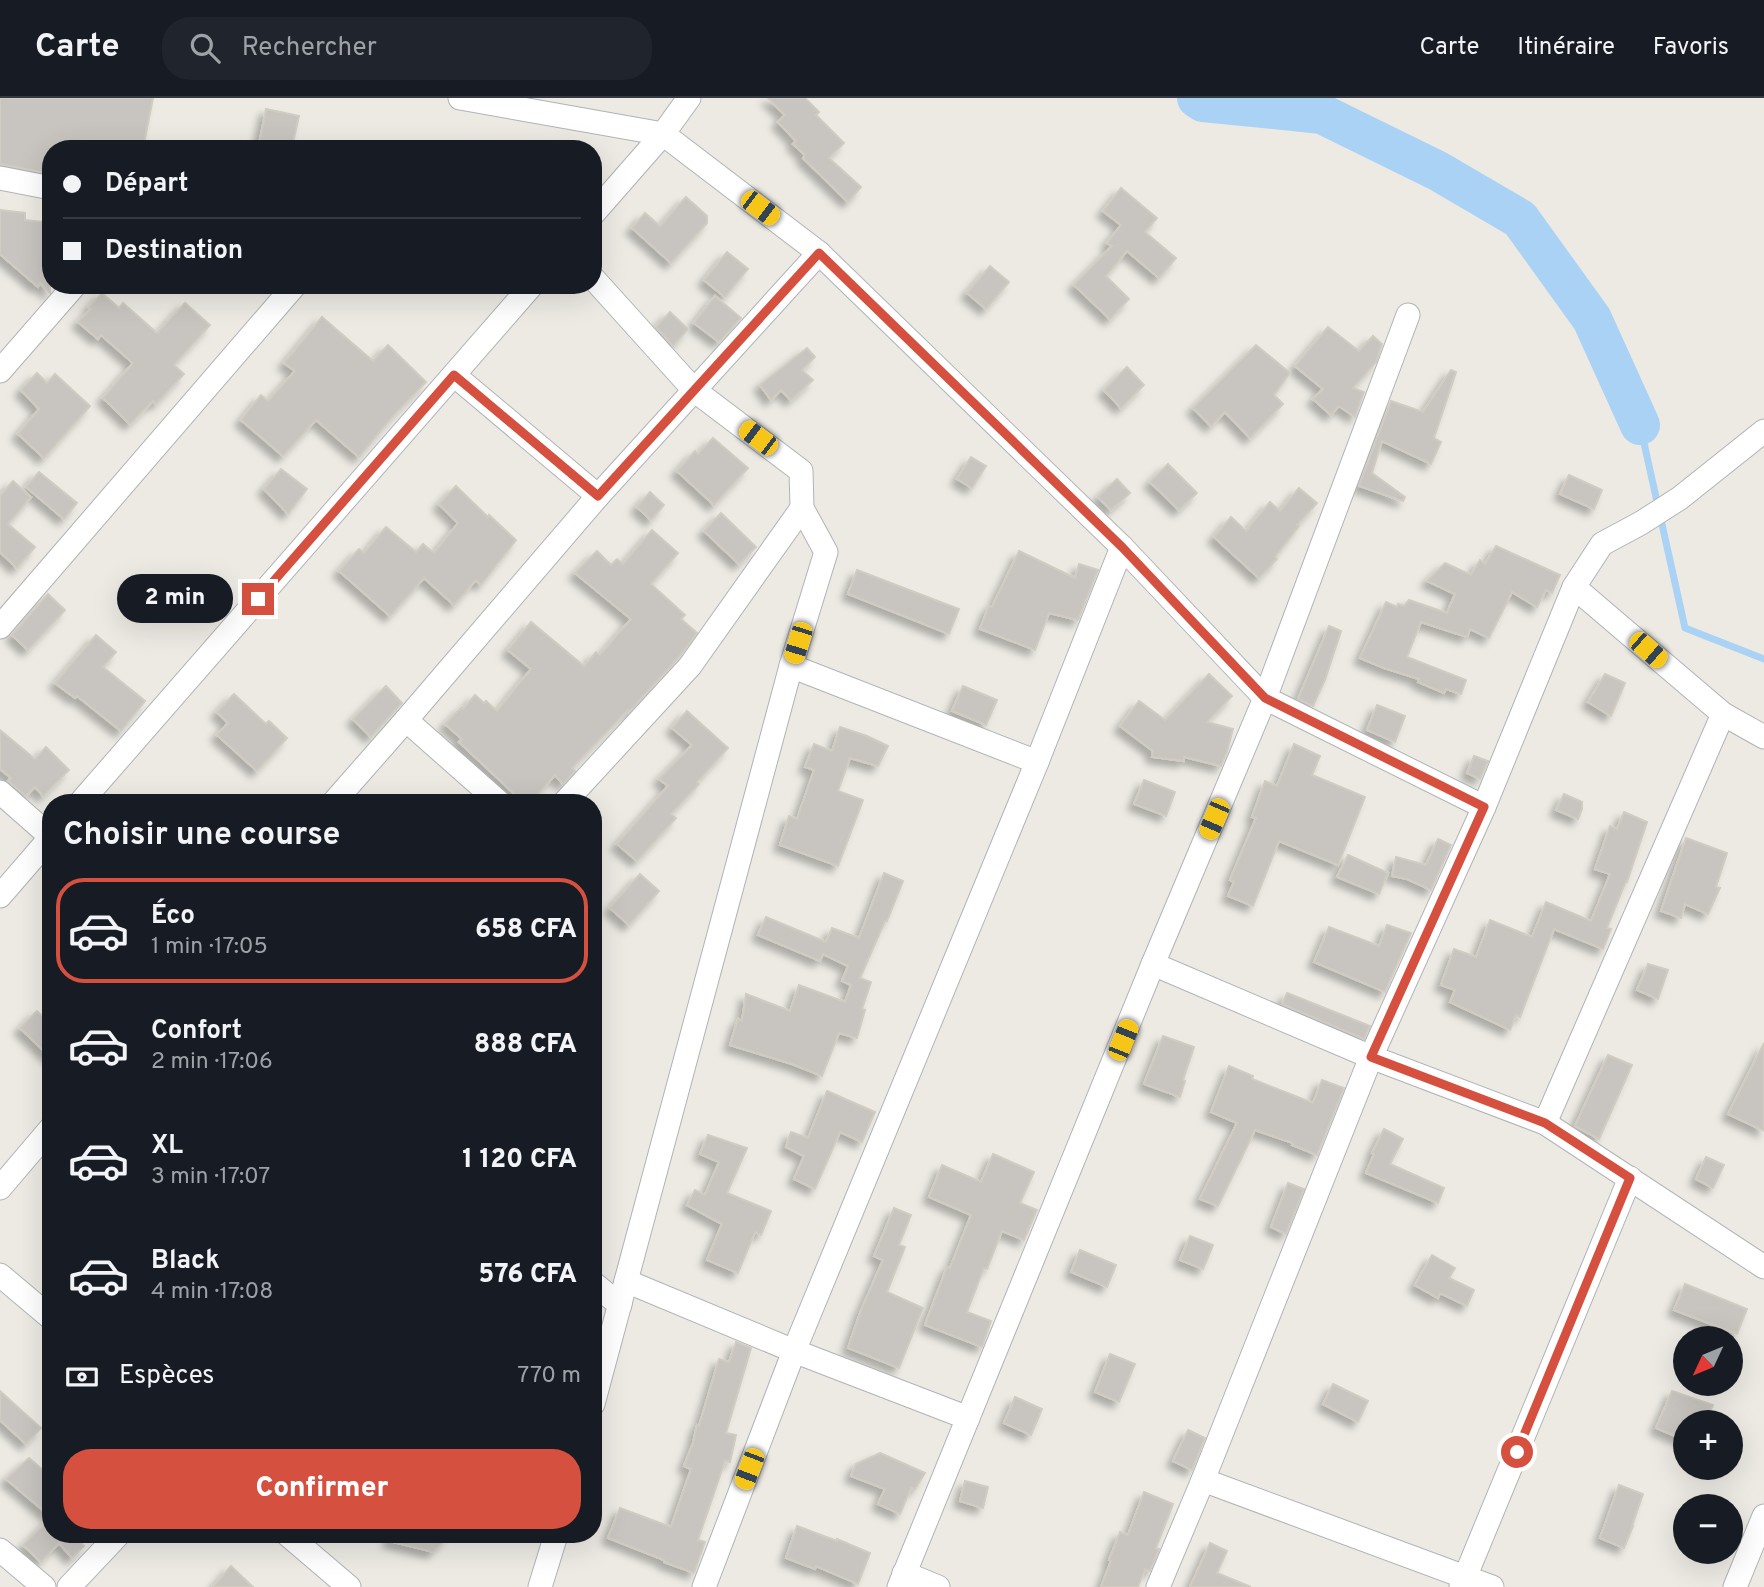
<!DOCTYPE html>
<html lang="fr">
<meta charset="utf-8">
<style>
:root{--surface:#171b24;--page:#20242c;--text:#f1f3f6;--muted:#9ea1a6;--line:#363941;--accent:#d6503f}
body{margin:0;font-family:Overpass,sans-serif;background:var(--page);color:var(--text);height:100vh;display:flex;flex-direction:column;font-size:26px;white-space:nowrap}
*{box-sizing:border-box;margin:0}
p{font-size:23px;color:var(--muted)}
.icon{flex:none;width:38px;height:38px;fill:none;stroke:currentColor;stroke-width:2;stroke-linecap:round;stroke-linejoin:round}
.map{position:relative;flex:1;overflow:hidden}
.sheet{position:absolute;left:42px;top:696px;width:560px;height:749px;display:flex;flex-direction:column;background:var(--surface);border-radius:28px;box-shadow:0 7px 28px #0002}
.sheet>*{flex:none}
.top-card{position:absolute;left:42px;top:42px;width:560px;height:154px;border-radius:28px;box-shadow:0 7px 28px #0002;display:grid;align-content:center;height:154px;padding:0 21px;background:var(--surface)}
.needle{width:46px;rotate:226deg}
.controls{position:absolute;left:1673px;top:1228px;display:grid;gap:14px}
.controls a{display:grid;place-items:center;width:70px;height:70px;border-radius:50%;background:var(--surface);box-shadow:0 7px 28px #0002;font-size:35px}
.end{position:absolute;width:32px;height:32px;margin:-16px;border:9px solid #d6503f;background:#fff;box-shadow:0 0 0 4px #fff}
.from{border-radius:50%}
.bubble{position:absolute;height:49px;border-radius:24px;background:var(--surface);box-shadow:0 7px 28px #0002;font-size:23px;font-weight:800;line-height:49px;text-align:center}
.car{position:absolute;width:21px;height:42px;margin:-21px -10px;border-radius:9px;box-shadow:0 0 5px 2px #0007;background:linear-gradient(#f5c518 24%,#345 0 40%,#f5c518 0 76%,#345 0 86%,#f5c518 0)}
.top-card b{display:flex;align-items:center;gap:24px;height:66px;font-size:26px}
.top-card b+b{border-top:2px solid var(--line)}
.top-card i{width:18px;height:18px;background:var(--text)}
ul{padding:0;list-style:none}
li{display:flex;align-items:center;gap:21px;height:105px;margin:0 14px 10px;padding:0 7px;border:4px solid transparent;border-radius:28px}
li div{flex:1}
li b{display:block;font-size:26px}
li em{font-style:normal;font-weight:800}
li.on{border-color:var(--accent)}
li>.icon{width:63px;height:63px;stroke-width:1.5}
h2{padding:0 21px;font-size:32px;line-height:84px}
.pay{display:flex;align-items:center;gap:18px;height:77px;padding:0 21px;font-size:26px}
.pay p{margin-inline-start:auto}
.primary-button{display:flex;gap:14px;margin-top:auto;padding:14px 21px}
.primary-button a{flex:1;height:80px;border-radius:28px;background:var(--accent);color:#fff;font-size:28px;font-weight:800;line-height:80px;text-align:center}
header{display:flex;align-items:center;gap:42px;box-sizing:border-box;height:98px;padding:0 35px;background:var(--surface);border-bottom:2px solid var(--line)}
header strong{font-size:33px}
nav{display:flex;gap:38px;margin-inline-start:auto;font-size:24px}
.search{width:490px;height:63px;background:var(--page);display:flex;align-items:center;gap:18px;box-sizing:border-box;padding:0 24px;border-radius:28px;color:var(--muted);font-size:26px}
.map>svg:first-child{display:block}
</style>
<header>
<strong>Carte</strong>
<div class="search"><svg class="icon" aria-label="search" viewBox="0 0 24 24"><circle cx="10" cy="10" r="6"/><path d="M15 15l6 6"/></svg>Rechercher</div>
<nav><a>Carte</a><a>Itinéraire</a><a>Favoris</a></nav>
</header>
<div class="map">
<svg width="1764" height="1489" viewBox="0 0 1764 1489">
<defs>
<filter id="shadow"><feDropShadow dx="-6" dy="6" stdDeviation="3.5" flood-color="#0004"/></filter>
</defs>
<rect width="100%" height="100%" fill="#eceae3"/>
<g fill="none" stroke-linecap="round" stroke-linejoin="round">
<polyline stroke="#aad2f5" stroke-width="7" points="1640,327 1685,530 1764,561"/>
<polyline stroke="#aad2f5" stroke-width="40" points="1197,0 1203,4 1322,16 1438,73 1520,121 1592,221 1640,327"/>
</g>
<g fill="#c8c5c0" stroke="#d0ccc2" stroke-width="2" filter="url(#shadow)">
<polygon points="0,0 153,0 143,51 51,51 51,76 0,66"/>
<polygon points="768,0 805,0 819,14 816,17 844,45 829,60 861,89 848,104 803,60 805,57 793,46 796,43 778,24 785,17"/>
<polygon points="266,11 299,18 293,45 290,45 289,51 258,51"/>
<polygon points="1121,90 1157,120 1145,134 1176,160 1159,180 1127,153 1106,178 1129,201 1110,221 1074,187 1112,148 1107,145 1121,127 1103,113"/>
<polygon points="686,99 707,118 707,125 671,165 632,130 645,115 660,128"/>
<polygon points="0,112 25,115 25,122 51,125 50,195 40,185 38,189 0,156"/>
<polygon points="727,154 748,171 725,199 704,182"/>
<polygon points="990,168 1009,184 986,211 967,195"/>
<polygon points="102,195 119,210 123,205 157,235 185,205 210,227 174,267 184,276 156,306 153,303 130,326 103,300 133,265 101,237 98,241 78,224 91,211 89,209"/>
<polygon points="715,198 741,220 719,244 694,225"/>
<polygon points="670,214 688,231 673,248 656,229"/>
<polygon points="322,219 373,263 388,247 426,284 392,319 359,359 316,322 283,358 241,322 261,297 268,303 295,273 284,265"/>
<polygon points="1328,229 1359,253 1373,238 1382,246 1376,264 1353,290 1364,294 1355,319 1339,308 1331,317 1313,301 1323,291 1295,268"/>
<polygon points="1256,247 1290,275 1274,297 1283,306 1250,340 1225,314 1211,328 1193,310"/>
<polygon points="807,250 815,259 802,272 813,282 791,302 781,292 771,302 760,287"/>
<polygon points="1127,269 1144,287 1121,310 1104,292"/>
<polygon points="1451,272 1456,274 1434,340 1441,344 1431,366 1382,343 1372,375 1405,399 1403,403 1359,388 1391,303 1423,314"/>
<polygon points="37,275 47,285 55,276 90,308 44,360 18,336 39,311 21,292"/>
<polygon points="713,340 748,370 714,407 677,373 695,353 698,356"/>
<polygon points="971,359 986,368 972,390 957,381"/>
<polygon points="1168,366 1197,395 1179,412 1150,384"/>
<polygon points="281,371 307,391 288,416 264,391"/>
<polygon points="39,374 77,405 64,421 26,389"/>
<polygon points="1569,377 1602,392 1594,411 1560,396"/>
<polygon points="1117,381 1130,395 1111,412 1098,399"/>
<polygon points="13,383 31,399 8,426 35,449 17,470 0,454 0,398"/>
<polygon points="456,388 488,419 489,417 516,442 481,487 476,482 454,507 424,480 390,518 339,473 359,451 364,455 386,429 416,454 423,446 434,455 458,425 439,406"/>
<polygon points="1299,390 1317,405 1297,427 1299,428 1275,459 1277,461 1259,480 1214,439 1231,419 1246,433 1270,404 1280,413"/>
<polygon points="650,394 664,407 651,422 637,409"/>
<polygon points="721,415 756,449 739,466 704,433"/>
<polygon points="652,432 678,455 651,486 685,517 681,521 697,535 679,559 629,614 628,612 572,670 575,673 563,686 555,677 530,705 524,705 459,644 462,641 445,626 462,609 463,611 475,597 484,605 486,603 497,613 531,571 508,552 531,524 584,568 596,554 600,557 631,521 575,475 597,453 611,467 617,461 623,466"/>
<polygon points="1496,448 1560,477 1552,495 1546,492 1537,509 1512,494 1489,540 1470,531 1467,539 1421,524 1407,559 1466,582 1461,596 1446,591 1444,595 1418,584 1419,581 1384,570 1360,560 1386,504 1397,509 1398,506 1404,508 1409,502 1447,515 1455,496 1427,483 1445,465 1471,477 1480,462 1485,466"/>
<polygon points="1019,453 1075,480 1079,466 1098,472 1078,522 1049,515 1035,552 980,531 989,508 992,509"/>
<polygon points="857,472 959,511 949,536 848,496"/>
<polygon points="48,496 65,512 28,552 12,537"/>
<polygon points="1329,528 1341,533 1325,582 1313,608 1298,601"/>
<polygon points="96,537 116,554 103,569 145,603 121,633 77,598 75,600 55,585"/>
<polygon points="1209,576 1232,598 1207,624 1233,631 1227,654 1221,668 1184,659 1184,663 1152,659 1153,653 1120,628 1139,603 1165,622"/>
<polygon points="1605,576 1625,585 1611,618 1588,604"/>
<polygon points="386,588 402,605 371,639 353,621"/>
<polygon points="963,588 997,602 986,627 952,613"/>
<polygon points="234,596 266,626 269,623 287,640 257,673 217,637 228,625 217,614"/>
<polygon points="1377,607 1405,618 1395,644 1367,632"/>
<polygon points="687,613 728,650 697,684 699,686 671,716 676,720 637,763 617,746 668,688 659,681 692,647 672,630"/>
<polygon points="840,629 867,638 888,648 878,668 850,660 838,693 863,702 838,768 780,747 789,718 797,721 814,672 805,669 814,646 832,653"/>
<polygon points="0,632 35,661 46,649 69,672 43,698 35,689 26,698 8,683 11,680 0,671"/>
<polygon points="1294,646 1320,658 1312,677 1365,699 1338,767 1279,743 1253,808 1228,798 1234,784 1230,782 1256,720 1252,719 1265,683 1277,688"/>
<polygon points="1474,658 1488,663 1480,681 1467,675"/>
<polygon points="1144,682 1175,694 1166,718 1134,706"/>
<polygon points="1564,696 1582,704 1582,711 1578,721 1556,712"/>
<polygon points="1624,714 1647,724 1627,784 1626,783 1607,830 1611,831 1603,851 1554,831 1520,919 1516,917 1510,932 1450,904 1455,892 1441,887 1454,851 1476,859 1490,822 1532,839 1546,804 1591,823 1610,776 1595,771 1610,728 1617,731"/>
<polygon points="1686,740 1727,755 1716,789 1720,790 1708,816 1685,806 1681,820 1661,813"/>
<polygon points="1438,741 1451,747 1431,792 1407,781 1392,778 1396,759 1426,767"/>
<polygon points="1348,757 1388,775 1379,796 1337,779"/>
<polygon points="884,775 903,783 887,823 885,823 860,880 871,884 862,911 865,912 857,940 839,935 822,978 792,966 730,947 738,921 742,923 746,896 790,913 799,887 845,904 851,887 842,883 848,868 823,856 820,863 758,837 766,819 826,844 832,830 859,840"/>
<polygon points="640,776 659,793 629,827 610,810"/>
<polygon points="1387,827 1411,835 1385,894 1314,864 1329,829 1379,848"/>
<polygon points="1648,866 1668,872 1658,901 1637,892"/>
<polygon points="1287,895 1370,928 1364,941 1282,906"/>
<polygon points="37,913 51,927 51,960 20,930"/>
<polygon points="1163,938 1194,949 1183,982 1185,983 1180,999 1144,986"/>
<polygon points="1764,945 1764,1033 1728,1016"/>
<polygon points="1608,957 1632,967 1599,1041 1575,1028"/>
<polygon points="1229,968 1253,978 1252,981 1313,1005 1322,982 1344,990 1317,1057 1292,1047 1293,1045 1255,1032 1218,1108 1200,1101 1237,1025 1211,1014"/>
<polygon points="827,993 875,1014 862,1044 840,1034 815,1091 794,1081 804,1058 786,1049 791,1034 808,1040"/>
<polygon points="1384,1031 1403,1041 1390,1066 1444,1090 1438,1105 1366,1075 1374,1056 1372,1055"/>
<polygon points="708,1037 747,1050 727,1095 771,1113 761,1137 755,1134 738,1175 707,1162 722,1126 687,1107 695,1092 705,1097 719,1064 700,1056"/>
<polygon points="993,1056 1034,1074 1020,1105 1037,1112 1024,1142 1002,1133 987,1171 984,1170 967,1214 991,1223 982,1249 925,1227 947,1169 950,1170 971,1117 929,1099 942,1067 981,1084"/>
<polygon points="1706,1059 1724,1067 1713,1090 1696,1081"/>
<polygon points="1288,1085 1304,1091 1286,1136 1271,1129"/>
<polygon points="894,1110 911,1117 899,1147 905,1149 887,1194 923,1210 899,1270 848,1250 861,1212 883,1162 874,1158"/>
<polygon points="1190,1138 1213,1147 1203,1171 1180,1162"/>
<polygon points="1080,1152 1116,1167 1107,1189 1071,1174"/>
<polygon points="1432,1157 1455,1170 1449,1180 1474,1192 1467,1208 1440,1195 1438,1200 1415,1187"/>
<polygon points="1685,1186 1747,1211 1737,1236 1674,1212"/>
<polygon points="736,1244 751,1250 726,1335 736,1337 730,1364 725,1363 698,1442 705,1444 694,1475 664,1464 664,1462 608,1440 620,1410 671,1429 691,1371 684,1368 693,1345 697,1327 699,1328 719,1261 729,1264"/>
<polygon points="1110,1256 1135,1266 1119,1304 1095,1294"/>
<polygon points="1333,1286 1368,1303 1358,1324 1323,1306"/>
<polygon points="0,1293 41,1330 26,1346 0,1322"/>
<polygon points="1672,1293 1713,1307 1705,1325 1685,1325 1685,1342 1656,1330"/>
<polygon points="1015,1299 1042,1311 1031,1337 1004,1325"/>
<polygon points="1188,1332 1205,1340 1192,1372 1173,1363"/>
<polygon points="880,1355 925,1375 915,1391 911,1390 900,1416 878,1406 885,1391 851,1378 856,1366"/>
<polygon points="29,1360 51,1379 51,1419 6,1381"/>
<polygon points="965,1383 988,1389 983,1410 960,1403"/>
<polygon points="1619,1387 1643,1396 1632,1428 1633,1428 1624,1450 1600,1440"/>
<polygon points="1144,1394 1173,1406 1156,1450 1159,1451 1150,1473 1145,1471 1138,1489 1101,1489 1111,1463 1109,1462 1120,1434 1128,1437"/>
<polygon points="51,1420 51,1437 74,1437 84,1448 72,1460 59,1445 41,1464 23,1447"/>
<polygon points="797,1428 837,1443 837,1441 870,1455 858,1486 816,1468 815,1471 786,1460"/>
<polygon points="390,1437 449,1437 433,1454 389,1443"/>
<polygon points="1210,1445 1227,1453 1217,1475 1251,1489 1190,1489"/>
<polygon points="231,1468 253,1489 213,1489"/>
</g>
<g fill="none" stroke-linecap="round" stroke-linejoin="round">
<defs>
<g id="street">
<polyline points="460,0 663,36 819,155 1122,449 1265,600 1484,709"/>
<polyline points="0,80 51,90"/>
<polyline points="593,116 663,36 689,0"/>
<polyline points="593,180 694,292 801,373 802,410 826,454 791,568 593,1306"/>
<polyline points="0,273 75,187"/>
<polyline points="454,277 598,398"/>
<polyline points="1574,489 1723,616 1764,639"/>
<polyline points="0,529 295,187"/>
<polyline points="791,568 1037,664"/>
<polyline points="0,694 51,739"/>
<polyline points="80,705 532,187"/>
<polyline points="333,705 406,622"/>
<polyline points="500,705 406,622 598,398 819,155"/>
<polyline points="564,705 690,568 802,410"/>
<polyline points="0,798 51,739"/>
<polyline points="1153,866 1371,959 1545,1025 1764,1169"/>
<polyline points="1545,1025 1723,616"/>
<polyline points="0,1090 51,1030"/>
<polyline points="0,1177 51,1220"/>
<polyline points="626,1183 794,1253 968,1320"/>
<polyline points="593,1185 620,1207"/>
<polyline points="1203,1382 1492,1489"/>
<polyline points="288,1437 349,1489"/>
<polyline points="0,1452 44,1489"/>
<polyline points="904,1475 938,1489"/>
<polyline points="69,1489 118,1437"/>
<polyline points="540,1489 556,1437"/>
<polyline points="704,1489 794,1253 1037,664 1122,449"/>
<polyline points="899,1489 1153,866 1265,600 1408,217"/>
<polyline points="1158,1489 1203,1382 1371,959 1484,709 1574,489 1602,446 1641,425 1680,400 1764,333"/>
<polyline points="1461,1489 1630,1080"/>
<polyline points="1735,1489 1764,1418"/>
</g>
</defs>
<use href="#street" stroke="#b0b3b7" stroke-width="25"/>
<use href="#street" stroke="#fff" stroke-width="23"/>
</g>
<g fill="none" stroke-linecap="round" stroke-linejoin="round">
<polyline stroke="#d6503f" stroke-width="9" points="258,501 454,277 598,398 819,155 1122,449 1265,600 1484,709 1371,959 1545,1025 1630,1080 1517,1354"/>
</g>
</svg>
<div class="controls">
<a><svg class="needle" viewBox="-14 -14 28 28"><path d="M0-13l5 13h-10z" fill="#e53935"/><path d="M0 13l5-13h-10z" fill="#9ea1a6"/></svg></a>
<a>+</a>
<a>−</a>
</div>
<i class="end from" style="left:1517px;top:1354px"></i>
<i class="end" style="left:258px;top:501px"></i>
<div class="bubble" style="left:117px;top:476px;width:116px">2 min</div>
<i class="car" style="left:760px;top:110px;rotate:127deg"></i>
<i class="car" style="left:758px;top:340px;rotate:307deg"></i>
<i class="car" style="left:798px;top:545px;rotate:197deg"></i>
<i class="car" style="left:1648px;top:552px;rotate:131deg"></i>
<i class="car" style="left:1214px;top:721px;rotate:203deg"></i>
<i class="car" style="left:1123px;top:942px;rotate:22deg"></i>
<i class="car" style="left:749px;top:1371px;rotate:201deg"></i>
<div class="top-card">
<b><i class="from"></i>Départ</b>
<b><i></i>Destination</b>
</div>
<section class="sheet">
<h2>Choisir une course</h2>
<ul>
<li class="on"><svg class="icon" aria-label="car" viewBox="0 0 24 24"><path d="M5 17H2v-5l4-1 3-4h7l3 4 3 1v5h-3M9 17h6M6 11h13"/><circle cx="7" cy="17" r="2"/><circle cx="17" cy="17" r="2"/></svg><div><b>Éco</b><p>1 min · 17:05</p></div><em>658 CFA</em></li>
<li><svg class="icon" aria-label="car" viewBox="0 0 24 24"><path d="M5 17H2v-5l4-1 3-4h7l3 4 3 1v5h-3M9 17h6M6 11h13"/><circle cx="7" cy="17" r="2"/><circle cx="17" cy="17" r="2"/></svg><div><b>Confort</b><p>2 min · 17:06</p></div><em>888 CFA</em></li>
<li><svg class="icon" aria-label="car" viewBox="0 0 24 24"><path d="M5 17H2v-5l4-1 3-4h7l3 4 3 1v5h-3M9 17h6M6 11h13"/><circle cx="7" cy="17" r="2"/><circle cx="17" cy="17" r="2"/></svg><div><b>XL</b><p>3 min · 17:07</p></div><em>1 120 CFA</em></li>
<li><svg class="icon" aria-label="car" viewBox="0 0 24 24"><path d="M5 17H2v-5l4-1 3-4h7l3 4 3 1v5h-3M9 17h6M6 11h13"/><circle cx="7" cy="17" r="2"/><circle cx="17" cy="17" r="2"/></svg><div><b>Black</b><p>4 min · 17:08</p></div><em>576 CFA</em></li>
</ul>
<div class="pay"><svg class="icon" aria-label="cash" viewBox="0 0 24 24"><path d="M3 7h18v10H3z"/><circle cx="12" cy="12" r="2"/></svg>Espèces<p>770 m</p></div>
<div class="primary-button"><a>Confirmer</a></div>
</section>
</div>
